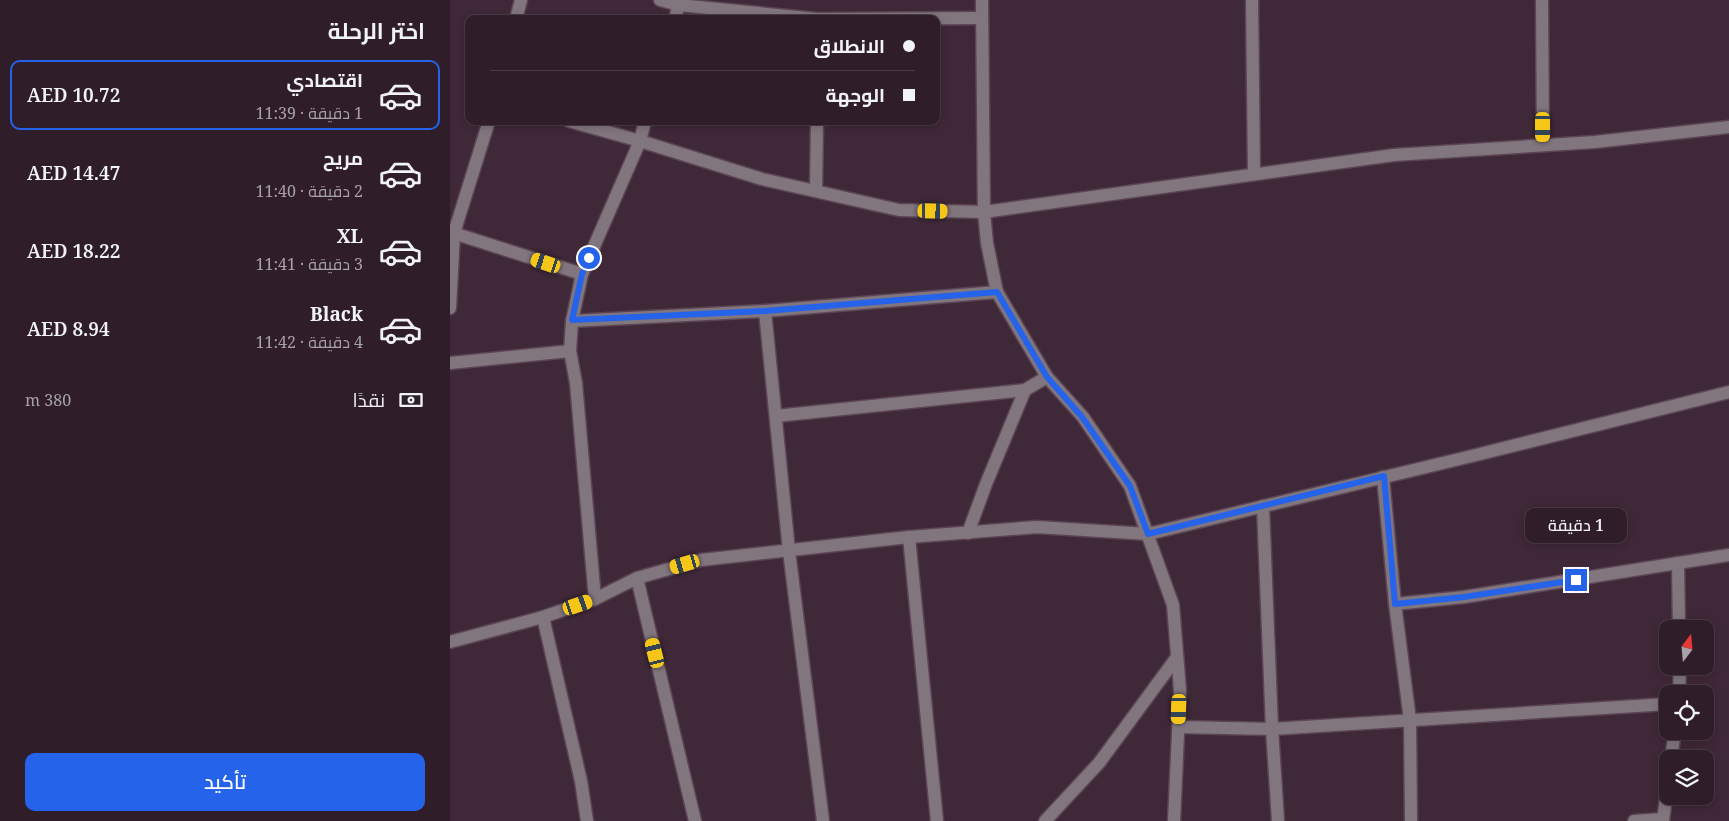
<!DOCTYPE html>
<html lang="ar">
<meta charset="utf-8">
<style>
:root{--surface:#2f1e2a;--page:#3b2b36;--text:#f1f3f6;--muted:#a7a2a8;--line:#4a3c47;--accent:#2563eb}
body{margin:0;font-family:"Noto Serif",Cairo,serif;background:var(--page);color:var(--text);direction:rtl;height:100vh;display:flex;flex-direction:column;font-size:19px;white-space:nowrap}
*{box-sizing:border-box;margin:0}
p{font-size:16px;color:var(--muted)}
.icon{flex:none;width:28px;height:28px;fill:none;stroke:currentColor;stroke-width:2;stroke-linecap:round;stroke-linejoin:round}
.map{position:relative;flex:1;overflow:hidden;direction:ltr}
.side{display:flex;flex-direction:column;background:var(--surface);width:450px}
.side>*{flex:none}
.hud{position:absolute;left:15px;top:15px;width:475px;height:110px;border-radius:10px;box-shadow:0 2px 8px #0003,0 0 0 1px var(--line);direction:rtl;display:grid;align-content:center;height:110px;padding:0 25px;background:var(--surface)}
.needle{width:32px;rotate:16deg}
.fabs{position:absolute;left:1209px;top:620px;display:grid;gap:10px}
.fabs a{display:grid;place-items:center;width:55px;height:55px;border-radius:10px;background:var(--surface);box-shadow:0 2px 8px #0003,0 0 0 1px var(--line);font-size:25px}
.end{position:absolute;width:22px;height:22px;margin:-11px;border:6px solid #2563eb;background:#fff;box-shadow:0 0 0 2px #fff}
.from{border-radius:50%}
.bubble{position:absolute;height:35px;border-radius:10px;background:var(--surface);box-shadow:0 2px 8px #0003,0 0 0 1px var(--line);font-size:16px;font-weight:600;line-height:35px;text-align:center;direction:rtl}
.car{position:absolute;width:15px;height:30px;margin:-15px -8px;border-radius:6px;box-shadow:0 0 4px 1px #0007;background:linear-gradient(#f5c518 24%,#345 0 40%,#f5c518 0 76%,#345 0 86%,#f5c518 0)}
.hud b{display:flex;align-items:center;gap:18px;height:48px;font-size:19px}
.hud b+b{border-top:1px solid var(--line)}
.hud i{width:12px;height:12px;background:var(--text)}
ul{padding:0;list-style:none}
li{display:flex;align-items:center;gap:15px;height:70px;margin:0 10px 8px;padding:0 15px;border:2px solid transparent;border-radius:10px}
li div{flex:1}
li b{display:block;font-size:19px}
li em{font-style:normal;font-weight:600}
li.active{border-color:var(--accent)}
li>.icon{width:45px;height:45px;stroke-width:1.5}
h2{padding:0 25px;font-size:22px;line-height:60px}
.pay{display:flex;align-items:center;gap:12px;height:55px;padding:0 25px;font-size:19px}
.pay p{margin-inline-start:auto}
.button{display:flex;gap:10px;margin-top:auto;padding:10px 25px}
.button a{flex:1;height:58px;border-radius:10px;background:var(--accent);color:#fff;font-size:20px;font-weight:600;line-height:58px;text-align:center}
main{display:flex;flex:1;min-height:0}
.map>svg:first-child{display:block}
</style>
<main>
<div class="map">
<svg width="1279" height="821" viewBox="0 0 1279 821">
<rect width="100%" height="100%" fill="#3f2838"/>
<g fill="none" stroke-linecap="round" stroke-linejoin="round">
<defs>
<g id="minor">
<polyline points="210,0 229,5 367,19 532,18"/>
<polyline points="532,0 534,212 537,243 547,292 597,377 633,417 680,486 723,605 730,690 724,821"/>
<polyline points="802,0 804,173"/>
<polyline points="1092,0 1093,145"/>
<polyline points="66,19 71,0"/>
<polyline points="225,19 230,0"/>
<polyline points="119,121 190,141 312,179 449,210 534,212 944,155 1145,142 1279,127"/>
<polyline points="366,191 367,121"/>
<polyline points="0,232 132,274"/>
<polyline points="0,308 4,233 39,121"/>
<polyline points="315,311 339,551 373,821"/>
<polyline points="122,321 315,311 547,292"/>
<polyline points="0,363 120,351"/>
<polyline points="326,416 575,390 597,377"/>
<polyline points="933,477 945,604 960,720 961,821"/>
<polyline points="813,506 822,729 828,821"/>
<polyline points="518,533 536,484 575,390"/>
<polyline points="459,537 487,821"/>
<polyline points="1228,563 1229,629"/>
<polyline points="187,578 245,821"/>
<polyline points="145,599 126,383 120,351 122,321 132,274 190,141 195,121"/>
<polyline points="945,604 1014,597 1279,555"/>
<polyline points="93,617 131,781 137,821"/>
<polyline points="0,642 93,617 145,599 187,578 251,560 459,537 587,527 698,534 1026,455 1279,392"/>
<polyline points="1229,694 1230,666"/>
<polyline points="729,727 822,729 1218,704"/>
<polyline points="1221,759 1225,731"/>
<polyline points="595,821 649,763 727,657"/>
<polyline points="1184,821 1213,819"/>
<polyline points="1213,821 1218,783"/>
</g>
</defs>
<use href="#minor" stroke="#5b4554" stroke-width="15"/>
<use href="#minor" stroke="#82767e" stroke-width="12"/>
</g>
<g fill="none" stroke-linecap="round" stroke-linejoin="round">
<polyline stroke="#2563eb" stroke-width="6" points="139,258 132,274 122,320 315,311 547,292 597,377 632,417 680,486 698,534 934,476 945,604 1014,597 1126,580"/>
</g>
</svg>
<div class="fabs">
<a><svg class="needle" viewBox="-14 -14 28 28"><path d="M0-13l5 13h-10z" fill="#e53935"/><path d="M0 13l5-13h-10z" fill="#a7a2a8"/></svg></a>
<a><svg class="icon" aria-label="locate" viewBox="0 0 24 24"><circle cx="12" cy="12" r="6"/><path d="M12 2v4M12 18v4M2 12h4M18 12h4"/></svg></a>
<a><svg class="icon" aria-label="layers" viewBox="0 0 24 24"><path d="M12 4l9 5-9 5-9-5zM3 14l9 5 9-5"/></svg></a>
</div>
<i class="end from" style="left:139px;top:258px"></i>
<i class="end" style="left:1126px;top:580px"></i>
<div class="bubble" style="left:1075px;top:508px;width:102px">1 دقيقة</div>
<i class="car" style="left:1093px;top:127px;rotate:180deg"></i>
<i class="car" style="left:483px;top:211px;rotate:91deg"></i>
<i class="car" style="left:96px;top:263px;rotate:288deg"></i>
<i class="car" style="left:235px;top:564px;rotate:254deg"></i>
<i class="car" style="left:128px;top:605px;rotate:71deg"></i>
<i class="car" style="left:205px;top:653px;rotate:346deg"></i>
<i class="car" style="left:729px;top:709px;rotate:182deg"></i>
<div class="hud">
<b><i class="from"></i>الانطلاق</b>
<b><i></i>الوجهة</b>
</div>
</div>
<section class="side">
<h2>اختر الرحلة</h2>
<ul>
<li class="active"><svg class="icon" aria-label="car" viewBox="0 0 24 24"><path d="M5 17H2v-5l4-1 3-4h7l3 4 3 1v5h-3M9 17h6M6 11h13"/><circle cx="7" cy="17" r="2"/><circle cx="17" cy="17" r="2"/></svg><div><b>اقتصادي</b><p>1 دقيقة · 11:39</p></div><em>AED 10.72</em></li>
<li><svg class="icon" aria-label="car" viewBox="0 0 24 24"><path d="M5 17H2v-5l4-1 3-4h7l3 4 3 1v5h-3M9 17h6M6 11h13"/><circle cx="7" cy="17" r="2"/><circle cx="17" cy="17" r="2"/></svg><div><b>مريح</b><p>2 دقيقة · 11:40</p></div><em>AED 14.47</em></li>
<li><svg class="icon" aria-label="car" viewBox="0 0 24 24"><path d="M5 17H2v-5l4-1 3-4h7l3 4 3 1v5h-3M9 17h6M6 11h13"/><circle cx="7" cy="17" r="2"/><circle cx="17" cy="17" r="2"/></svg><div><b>XL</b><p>3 دقيقة · 11:41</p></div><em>AED 18.22</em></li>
<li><svg class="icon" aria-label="car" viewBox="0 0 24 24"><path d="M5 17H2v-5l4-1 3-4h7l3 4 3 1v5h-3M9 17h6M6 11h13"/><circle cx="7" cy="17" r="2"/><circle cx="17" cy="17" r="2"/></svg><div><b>Black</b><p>4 دقيقة · 11:42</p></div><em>AED 8.94</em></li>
</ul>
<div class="pay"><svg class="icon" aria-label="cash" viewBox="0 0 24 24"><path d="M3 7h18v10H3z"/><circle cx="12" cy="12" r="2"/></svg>نقدًا<p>380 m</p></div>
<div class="button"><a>تأكيد</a></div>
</section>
</main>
